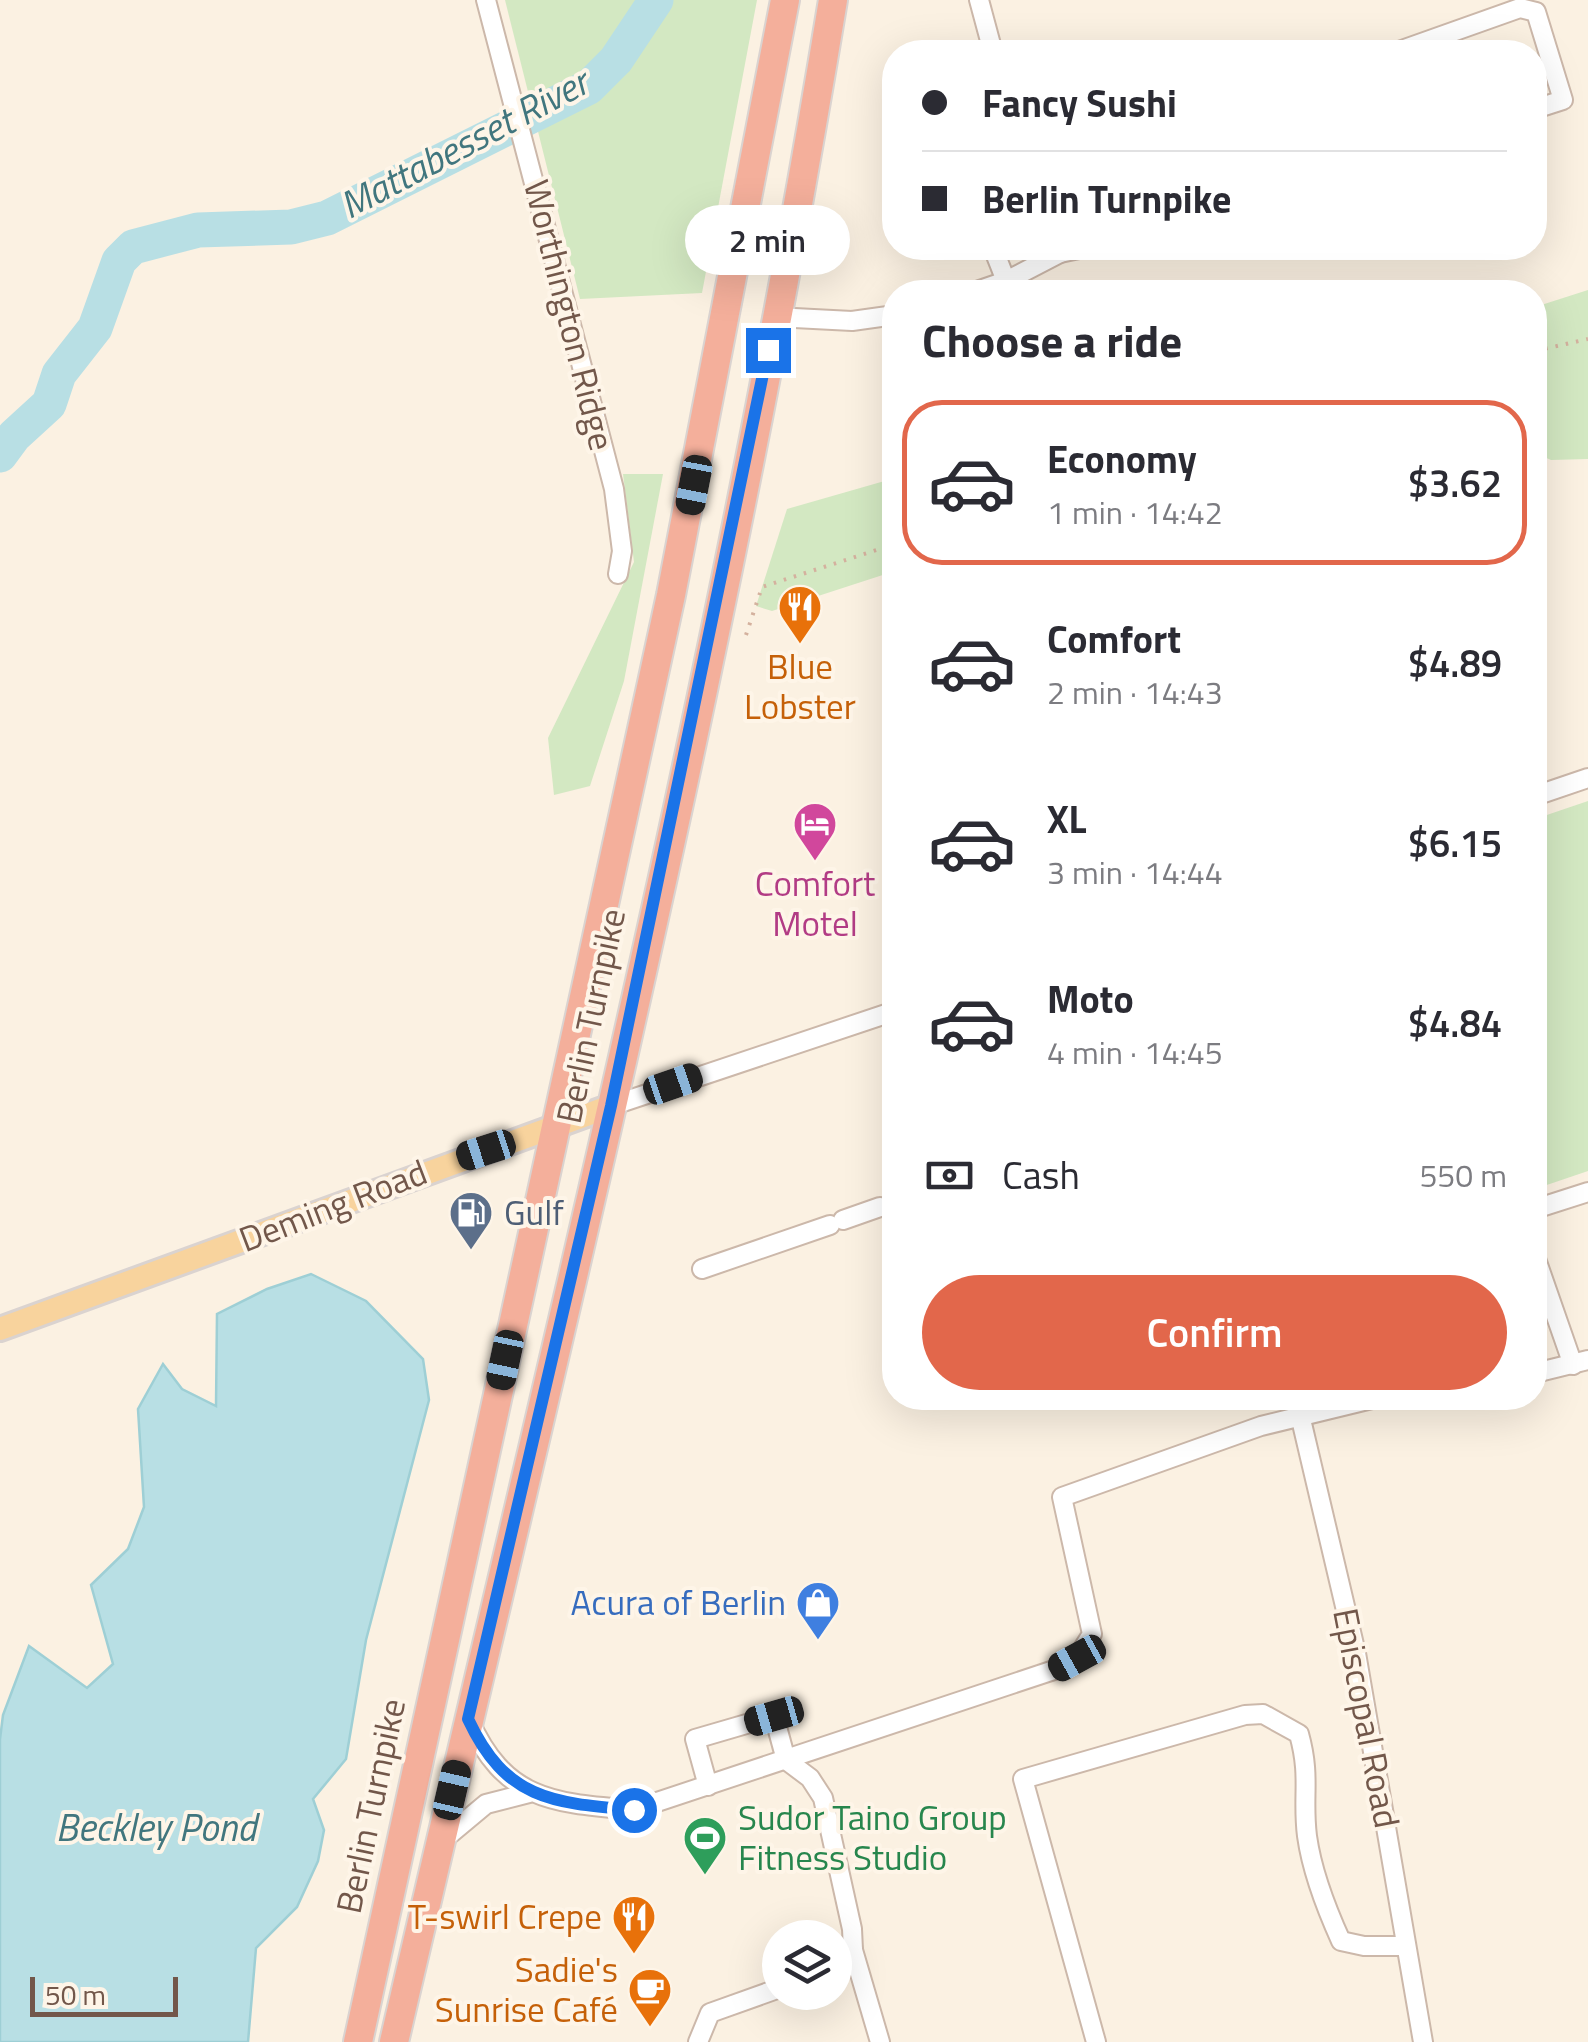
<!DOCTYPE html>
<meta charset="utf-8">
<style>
:root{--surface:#fff;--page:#f7f7f7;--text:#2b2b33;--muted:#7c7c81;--line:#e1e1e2;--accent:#e2674b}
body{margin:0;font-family:"Titillium Web",sans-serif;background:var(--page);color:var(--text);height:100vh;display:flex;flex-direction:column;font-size:38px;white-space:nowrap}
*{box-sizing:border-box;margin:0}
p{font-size:32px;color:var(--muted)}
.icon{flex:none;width:55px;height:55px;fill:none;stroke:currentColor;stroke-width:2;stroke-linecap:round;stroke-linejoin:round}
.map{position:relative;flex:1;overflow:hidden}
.panel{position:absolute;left:882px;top:280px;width:665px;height:1130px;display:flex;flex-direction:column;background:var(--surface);border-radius:40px;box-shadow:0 10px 40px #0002}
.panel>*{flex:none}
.top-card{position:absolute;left:882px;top:40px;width:665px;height:220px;border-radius:40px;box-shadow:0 10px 40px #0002;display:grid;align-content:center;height:220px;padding:0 40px;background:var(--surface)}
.fabs{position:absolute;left:762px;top:1920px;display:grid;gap:20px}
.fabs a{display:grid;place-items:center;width:90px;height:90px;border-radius:50%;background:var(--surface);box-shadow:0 10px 40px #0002;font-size:50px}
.scale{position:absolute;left:30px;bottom:25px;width:148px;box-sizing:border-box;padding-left:10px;border:5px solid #72574a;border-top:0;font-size:28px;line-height:35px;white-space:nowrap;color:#72574a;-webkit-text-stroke:8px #fef5e8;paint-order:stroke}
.end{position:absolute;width:45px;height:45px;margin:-22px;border:12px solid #1a73e8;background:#fff;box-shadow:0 0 0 5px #fff}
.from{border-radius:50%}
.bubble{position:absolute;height:70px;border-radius:35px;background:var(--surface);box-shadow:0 10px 40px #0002;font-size:32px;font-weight:600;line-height:70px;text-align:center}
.car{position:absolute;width:30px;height:60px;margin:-30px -15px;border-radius:12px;box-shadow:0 0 8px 2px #0007;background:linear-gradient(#222 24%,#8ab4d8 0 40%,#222 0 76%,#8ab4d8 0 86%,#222 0)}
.top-card b{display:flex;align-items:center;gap:35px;height:95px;font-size:38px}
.top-card b+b{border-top:2px solid var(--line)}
.top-card i{width:25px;height:25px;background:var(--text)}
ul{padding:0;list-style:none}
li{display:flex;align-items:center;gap:30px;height:165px;margin:0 20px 15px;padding:0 20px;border:5px solid transparent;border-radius:40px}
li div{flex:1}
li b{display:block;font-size:38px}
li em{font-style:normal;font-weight:600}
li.selected{border-color:var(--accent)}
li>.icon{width:90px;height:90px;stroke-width:1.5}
h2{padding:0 40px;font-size:45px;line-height:120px}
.pay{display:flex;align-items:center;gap:25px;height:110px;padding:0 40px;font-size:38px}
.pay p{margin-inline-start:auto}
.primary-button{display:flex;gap:20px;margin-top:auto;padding:20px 40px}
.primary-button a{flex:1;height:115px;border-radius:60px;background:var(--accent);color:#fff;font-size:40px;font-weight:600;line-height:115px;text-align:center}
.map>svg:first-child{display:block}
</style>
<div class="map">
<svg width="1588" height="2042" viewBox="0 0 1588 2042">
<rect width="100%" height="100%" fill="#fbf1e2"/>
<g fill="#d3e8c2">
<polygon points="505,0 757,0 702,293 580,299"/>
<polygon points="1588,290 1588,459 1551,460 1535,453 1535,307"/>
<polygon points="623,474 663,474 624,681 590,786 554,795 548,738 634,562"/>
<polygon points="895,478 895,571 772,611 756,606 787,509"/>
<polygon points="1588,801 1588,1171 1535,1189 1535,819"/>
</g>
<polygon fill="#b8dfe4" stroke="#9ecfd5" stroke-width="2.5" points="311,1274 366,1301 423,1359 429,1400 366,1640 346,1759 313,1799 324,1830 318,1861 297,1907 256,1948 248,2042 0,2042 0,1739 3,1715 29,1646 87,1688 113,1664 91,1585 128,1549 144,1507 138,1409 163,1364 182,1389 216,1406 217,1314 267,1289"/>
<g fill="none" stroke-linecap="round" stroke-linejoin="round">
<polyline stroke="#b8dfe4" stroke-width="35" points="0,455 14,436 49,404 59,374 95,328 119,261 133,247 198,230 291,227 327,218 589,87 616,60 656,0"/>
<defs>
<g id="minor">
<polyline points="486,0 614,489 622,551 618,574"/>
<polyline points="979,0 993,52"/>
<polyline points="1396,52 1520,8 1536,12 1563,100 1535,109"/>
<polyline points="993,248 1006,281 1060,253 1058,248"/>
<polyline points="1060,253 1084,248"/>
<polyline points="974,292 1006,281"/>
<polyline points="775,317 852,321 895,315"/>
<polyline points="1535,796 1588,778"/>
<polyline points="611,1106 895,1011"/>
<polyline points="1535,1209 1588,1192"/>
<polyline points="843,1220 880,1207"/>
<polyline points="1535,1256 1573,1365"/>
<polyline points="702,1269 830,1225"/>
<polyline points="1535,1373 1588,1360"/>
<polyline points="1296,1398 1356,1653 1423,2042"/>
<path d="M469,1720C505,1801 554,1803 633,1810L1054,1670L1077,1658L1092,1634L1062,1497L1261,1426L1376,1398"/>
<polyline points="708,1786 695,1739 774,1716 786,1760 810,1778 823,1798 852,1929 853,1950 835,1966"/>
<polyline points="444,1839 486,1804 529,1793"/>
<polyline points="853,1950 880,2042"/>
<polyline points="698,2042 710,2013 780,1988"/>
<path d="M1096,2042L1023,1779L1245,1715L1263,1714L1299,1734C1311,1777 1302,1796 1307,1836C1312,1872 1326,1908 1341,1941L1364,1946H1406"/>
</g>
<polyline id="major" points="0,1329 611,1106"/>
<g id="highway">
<polyline points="358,2042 671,595 785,0"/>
<path d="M394,2042C551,1364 721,687 833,0"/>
</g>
</defs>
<use href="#minor" stroke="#ccb8aa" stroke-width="22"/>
<use href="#major" stroke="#dad3d0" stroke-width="28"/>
<use href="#highway" stroke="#dad3d0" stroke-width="32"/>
<g stroke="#d4b19e" stroke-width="4" stroke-dasharray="2.5 8" stroke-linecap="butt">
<polyline points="1535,351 1588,339"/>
<polyline points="746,635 762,587 895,544"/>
</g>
<use href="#minor" stroke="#fff" stroke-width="18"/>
<use href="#major" stroke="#f8d39d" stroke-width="22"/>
<use href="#highway" stroke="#f4af9b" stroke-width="28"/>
</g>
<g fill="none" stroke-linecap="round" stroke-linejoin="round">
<path stroke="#1a73e8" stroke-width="12" d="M634,1810C552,1803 506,1800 468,1719L611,1106L768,350"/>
</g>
<defs>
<symbol id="restaurant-pin" viewBox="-11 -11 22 30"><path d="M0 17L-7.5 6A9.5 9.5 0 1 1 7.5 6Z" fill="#e8710a" stroke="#fef5e8"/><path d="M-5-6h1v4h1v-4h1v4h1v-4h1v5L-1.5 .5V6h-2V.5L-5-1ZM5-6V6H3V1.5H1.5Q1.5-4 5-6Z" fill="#fff"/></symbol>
<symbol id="hotel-pin" viewBox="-11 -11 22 30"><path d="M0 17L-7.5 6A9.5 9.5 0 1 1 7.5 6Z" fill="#d1479c" stroke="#fef5e8"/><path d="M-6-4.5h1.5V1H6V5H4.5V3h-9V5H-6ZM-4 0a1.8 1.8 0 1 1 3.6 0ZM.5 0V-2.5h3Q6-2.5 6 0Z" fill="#fff"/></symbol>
<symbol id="fuel-pin" viewBox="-11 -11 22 30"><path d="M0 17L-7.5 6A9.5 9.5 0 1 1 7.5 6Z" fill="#5c6f8a" stroke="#fef5e8"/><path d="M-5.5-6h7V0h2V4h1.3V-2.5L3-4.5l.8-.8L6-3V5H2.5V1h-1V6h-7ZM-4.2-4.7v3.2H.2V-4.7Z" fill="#fff"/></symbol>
<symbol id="shop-pin" viewBox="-11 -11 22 30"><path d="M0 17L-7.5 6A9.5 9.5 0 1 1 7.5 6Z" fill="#3f7fe0" stroke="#fef5e8"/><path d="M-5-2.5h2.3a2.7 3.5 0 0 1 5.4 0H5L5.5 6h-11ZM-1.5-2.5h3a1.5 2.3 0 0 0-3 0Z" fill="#fff"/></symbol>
<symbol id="stadium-pin" viewBox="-11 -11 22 30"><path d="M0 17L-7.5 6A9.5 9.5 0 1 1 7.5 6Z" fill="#2e9e5b" stroke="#fef5e8"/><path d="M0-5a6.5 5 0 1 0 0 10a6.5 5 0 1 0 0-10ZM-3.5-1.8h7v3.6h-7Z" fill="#fff"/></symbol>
<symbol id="cafe-pin" viewBox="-11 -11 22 30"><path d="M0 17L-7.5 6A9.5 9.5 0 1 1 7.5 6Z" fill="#e8710a" stroke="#fef5e8"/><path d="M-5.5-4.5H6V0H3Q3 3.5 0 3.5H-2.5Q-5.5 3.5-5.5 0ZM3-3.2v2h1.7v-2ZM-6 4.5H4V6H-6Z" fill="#fff"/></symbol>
</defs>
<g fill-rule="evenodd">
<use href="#restaurant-pin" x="775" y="582" width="50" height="68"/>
<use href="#hotel-pin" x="790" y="799" width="50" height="68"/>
<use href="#fuel-pin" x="446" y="1188" width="50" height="68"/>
<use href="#shop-pin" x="793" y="1578" width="50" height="68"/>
<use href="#stadium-pin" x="680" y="1813" width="50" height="68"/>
<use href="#restaurant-pin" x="609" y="1892" width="50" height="68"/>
<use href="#cafe-pin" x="625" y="1965" width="50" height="68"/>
</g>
<g text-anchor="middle" stroke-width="8" stroke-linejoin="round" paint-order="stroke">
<g font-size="35" fill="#72574a" stroke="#fef5e8">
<text transform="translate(569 315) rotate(76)" y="12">Worthington Ridge</text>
<text transform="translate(591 1016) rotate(-78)" y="12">Berlin Turnpike</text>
<text transform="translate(333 1206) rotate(-21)" y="12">Deming Road</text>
<text transform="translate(1366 1718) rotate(79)" y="12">Episcopal Road</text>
<text transform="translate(371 1806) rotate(-78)" y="12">Berlin Turnpike</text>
</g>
<g font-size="35" fill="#c56008" stroke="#fef5e8" text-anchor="end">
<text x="800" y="679" text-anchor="middle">Blue<tspan x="800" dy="40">Lobster</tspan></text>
<text x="602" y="1929">T-swirl Crepe</text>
<text x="618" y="1982">Sadie's<tspan x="618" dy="40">Sunrise Café</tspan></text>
</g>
<g font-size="35" fill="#b23c85" stroke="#fef5e8">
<text x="815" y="896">Comfort<tspan x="815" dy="40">Motel</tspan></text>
</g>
<g font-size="35" fill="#4e5e75" stroke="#fef5e8" text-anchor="start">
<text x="504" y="1225">Gulf</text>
</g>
<g font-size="35" fill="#366cbe" stroke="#fef5e8" text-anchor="end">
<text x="786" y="1615">Acura of Berlin</text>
</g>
<g font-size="35" fill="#27864d" stroke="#fef5e8" text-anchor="start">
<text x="738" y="1830">Sudor Taino Group<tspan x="738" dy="40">Fitness Studio</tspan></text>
</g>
<g font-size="38" font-style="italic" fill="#41767e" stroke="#fef5e8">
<text transform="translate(464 144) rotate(-28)" y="13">Mattabesset River</text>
<text x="156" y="1841">Beckley Pond</text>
</g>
</g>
</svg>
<div class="fabs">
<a><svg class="icon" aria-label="layers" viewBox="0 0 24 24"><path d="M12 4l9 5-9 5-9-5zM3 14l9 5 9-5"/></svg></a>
</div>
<div class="scale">50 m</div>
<i class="end from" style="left:634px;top:1810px"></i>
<i class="end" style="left:768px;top:350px"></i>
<div class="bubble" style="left:685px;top:205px;width:165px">2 min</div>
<i class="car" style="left:694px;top:485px;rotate:191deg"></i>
<i class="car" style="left:673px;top:1084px;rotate:71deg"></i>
<i class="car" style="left:486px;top:1150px;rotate:252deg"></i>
<i class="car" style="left:505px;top:1360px;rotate:192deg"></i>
<i class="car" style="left:1077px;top:1658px;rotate:241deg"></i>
<i class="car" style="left:774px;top:1716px;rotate:254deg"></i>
<i class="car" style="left:452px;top:1790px;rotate:13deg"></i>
<div class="top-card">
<b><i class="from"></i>Fancy Sushi</b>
<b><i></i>Berlin Turnpike</b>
</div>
<section class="panel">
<h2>Choose a ride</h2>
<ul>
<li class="selected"><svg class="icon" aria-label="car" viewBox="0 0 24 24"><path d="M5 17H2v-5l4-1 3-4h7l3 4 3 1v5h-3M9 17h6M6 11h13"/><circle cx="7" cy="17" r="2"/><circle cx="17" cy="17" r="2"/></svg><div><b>Economy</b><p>1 min · 14:42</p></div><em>$3.62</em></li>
<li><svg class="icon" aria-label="car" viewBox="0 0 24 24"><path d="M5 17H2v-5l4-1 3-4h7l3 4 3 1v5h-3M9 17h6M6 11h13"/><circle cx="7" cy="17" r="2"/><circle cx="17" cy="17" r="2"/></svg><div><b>Comfort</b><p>2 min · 14:43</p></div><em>$4.89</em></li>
<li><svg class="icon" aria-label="car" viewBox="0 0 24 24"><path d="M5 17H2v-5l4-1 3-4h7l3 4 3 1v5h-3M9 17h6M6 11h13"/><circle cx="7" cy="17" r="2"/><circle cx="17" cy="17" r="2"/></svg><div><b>XL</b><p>3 min · 14:44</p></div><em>$6.15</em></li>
<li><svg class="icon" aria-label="car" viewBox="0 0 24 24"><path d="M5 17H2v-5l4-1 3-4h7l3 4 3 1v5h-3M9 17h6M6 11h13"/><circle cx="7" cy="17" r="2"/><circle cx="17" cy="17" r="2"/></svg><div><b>Moto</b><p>4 min · 14:45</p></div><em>$4.84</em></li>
</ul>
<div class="pay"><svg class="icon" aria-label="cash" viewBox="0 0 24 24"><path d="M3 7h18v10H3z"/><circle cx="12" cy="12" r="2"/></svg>Cash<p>550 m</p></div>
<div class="primary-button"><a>Confirm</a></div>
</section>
</div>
